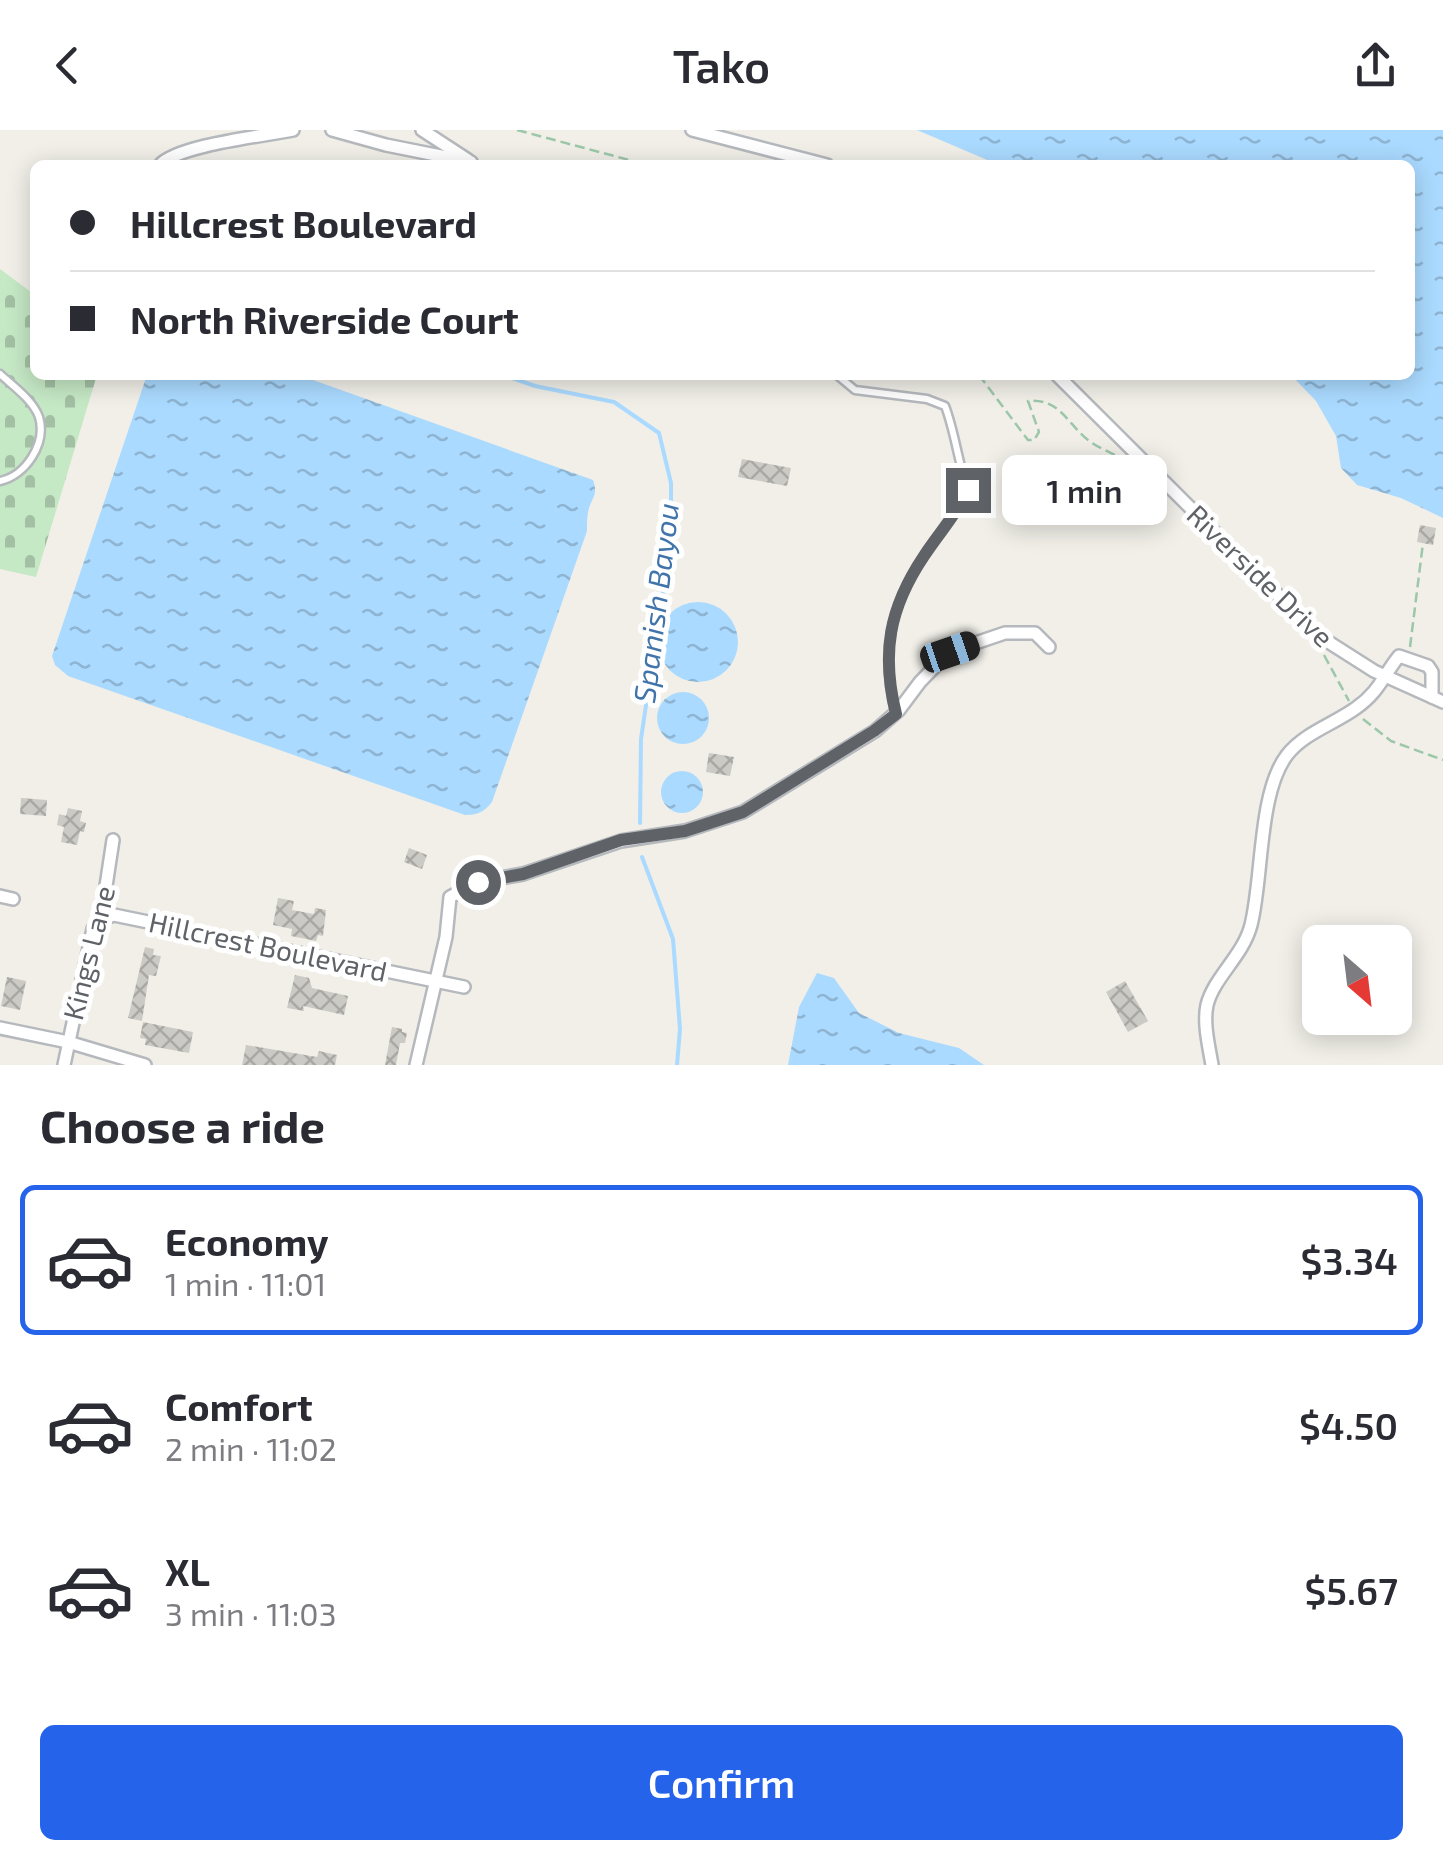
<!DOCTYPE html>
<meta charset="utf-8">
<style>
:root{--surface:#fff;--page:#f7f7f7;--text:#2b2b33;--muted:#7c7c81;--line:#e1e1e2;--accent:#2563eb}
body{margin:0;font-family:"Exo 2",sans-serif;background:var(--page);color:var(--text);height:100vh;display:flex;flex-direction:column;font-size:38px;white-space:nowrap}
*{box-sizing:border-box;margin:0}
p{font-size:32px;color:var(--muted)}
.icon{flex:none;width:55px;height:55px;fill:none;stroke:currentColor;stroke-width:2;stroke-linecap:round;stroke-linejoin:round}
.map{position:relative;height:935px;overflow:hidden}
.side{display:flex;flex-direction:column;background:var(--surface);flex:1}
.side>*{flex:none}
.guide{position:absolute;left:30px;top:30px;width:1385px;height:220px;border-radius:15px;box-shadow:0 5px 25px #0003;display:grid;align-content:center;height:220px;padding:0 40px;background:var(--surface)}
.needle{width:65px;rotate:152deg}
.controls{position:absolute;left:1302px;top:795px;display:grid;gap:20px}
.controls a{display:grid;place-items:center;width:110px;height:110px;border-radius:15px;background:var(--surface);box-shadow:0 5px 25px #0003;font-size:50px}
.end{position:absolute;width:45px;height:45px;margin:-22px;border:12px solid #5f6368;background:#fff;box-shadow:0 0 0 5px #fff}
.from{border-radius:50%}
.bubble{position:absolute;height:70px;border-radius:15px;background:var(--surface);box-shadow:0 5px 25px #0003;font-size:32px;font-weight:600;line-height:70px;text-align:center}
.car{position:absolute;width:30px;height:60px;margin:-30px -15px;border-radius:12px;box-shadow:0 0 8px 2px #0007;background:linear-gradient(#222 24%,#8ab4d8 0 40%,#222 0 76%,#8ab4d8 0 86%,#222 0)}
.guide b{display:flex;align-items:center;gap:35px;height:95px;font-size:38px}
.guide b+b{border-top:2px solid var(--line)}
.guide i{width:25px;height:25px;background:var(--text)}
ul{padding:0;list-style:none}
li{display:flex;align-items:center;gap:30px;height:150px;margin:0 20px 15px;padding:0 20px;border:5px solid transparent;border-radius:15px}
li div{flex:1}
li b{display:block;font-size:38px}
li em{font-style:normal;font-weight:600}
li.current{border-color:var(--accent)}
li>.icon{width:90px;height:90px;stroke-width:1.5}
h2{padding:0 40px;font-size:45px;line-height:120px}
.cta{display:flex;gap:20px;margin-top:auto;padding:20px 40px}
.cta a{flex:1;height:115px;border-radius:15px;background:var(--accent);color:#fff;font-size:40px;font-weight:600;line-height:115px;text-align:center}
header{display:flex;justify-content:space-between;align-items:center;height:130px;padding:0 40px;background:var(--surface);font-size:45px;font-weight:600}
.map>svg:first-child{display:block}
</style>
<header><svg class="icon" aria-label="back" viewBox="0 0 24 24"><path d="M15 5l-7 7 7 7"/></svg>Tako<svg class="icon" aria-label="share" viewBox="0 0 24 24"><path d="M12 15V3M7 8l5-5 5 5M5 13v7h14v-7"/></svg></header>
<div class="map">
<svg width="1443" height="935" viewBox="0 0 1443 935">
<defs>
<pattern id="cemetery-stones" width="16" height="16" patternUnits="userSpaceOnUse" patternTransform="scale(2.5)"><rect width="16" height="16" fill="#c5e8c5"/><path d="M2 7V4a2 2 0 0 1 4 0v3zM10 15v-3a2 2 0 0 1 4 0v3z" fill="#a3c0a4"/></pattern>
<pattern id="water-ripples" width="26" height="14" patternUnits="userSpaceOnUse" patternTransform="scale(2.5)"><rect width="26" height="14" fill="#aadaff"/><path d="M2 4q2-2 4 0t4 0M15 11q2-2 4 0t4 0" fill="none" stroke="#8eb4d2"/></pattern>
<pattern id="building-cross-hatch" width="8" height="8" patternUnits="userSpaceOnUse" patternTransform="scale(2.5)"><rect width="8" height="8" fill="#cccac5"/><path d="M0 0l8 8M0 8l8-8" fill="none" stroke="#a9a8a4"/></pattern>
</defs>
<rect width="100%" height="100%" fill="#f1efe8"/>
<polygon fill="url(#cemetery-stones)" points="0,139 35,165 35,245 97,245 36,447 0,439"/>
<g fill="url(#water-ripples)">
<polygon points="917,0 1443,0 1443,388 1401,368 1357,355 1341,338 1336,306 1316,271 1291,245 1410,245 1410,35 999,35"/>
<path d="M147,245H299L593,350C598,364 593,366 589,378C587,384 587,394 587,401L492,672C484,682 478,685 465,685L68,546L55,535L52,526Z"/>
<circle cx="698" cy="512" r="40"/>
<circle cx="683" cy="588" r="26"/>
<circle cx="682" cy="662" r="21"/>
<polygon points="817,843 834,848 859,883 899,903 959,918 984,935 788,935 799,877"/>
</g>
<g fill="none" stroke-linecap="round" stroke-linejoin="round">
<g stroke="#aadaff" stroke-width="4">
<polyline points="503,245 535,256 614,272 659,303 671,353 671,407 641,609 640,693"/>
<polyline points="642,727 673,809 680,899 677,935"/>
</g>
</g>
<g fill="url(#building-cross-hatch)">
<polygon points="742,329 791,338 787,356 738,347"/>
<polygon points="1420,395 1436,398 1433,415 1417,412"/>
<polygon points="709,623 734,627 730,646 706,642"/>
<polygon points="21,668 47,670 46,686 20,684"/>
<polygon points="68,678 82,681 80,691 86,693 84,702 80,701 77,715 61,712 64,697 57,695 59,684 66,686"/>
<polygon points="409,718 427,725 422,739 404,732"/>
<polygon points="278,768 294,771 292,780 314,784 315,778 326,780 323,806 318,805 316,811 291,806 292,799 273,795"/>
<polygon points="145,817 154,819 153,825 161,826 156,846 149,845 142,891 128,888"/>
<polygon points="295,845 309,848 312,858 348,866 344,885 303,876 304,881 287,878"/>
<polygon points="7,847 26,851 20,880 1,876"/>
<polygon points="1125,851 1148,891 1128,902 1106,862"/>
<polygon points="143,892 193,902 189,923 145,915 146,909 140,908"/>
<polygon points="392,897 402,899 402,902 407,903 405,913 400,913 396,935 385,935"/>
<polygon points="246,915 317,927 319,921 337,925 335,935 242,935"/>
</g>
<g fill="none" stroke-linecap="round" stroke-linejoin="round">
<defs>
<g id="service">
<path d="M0,244C13,256 33,270 39,287C47,314 25,346 0,351"/>
<path d="M837,245L855,260L927,269L945,276C955,302 958,332 968,361C956,385 939,403 924,425C890,477 881,522 895,582"/>
</g>
<g id="minor">
<polyline points="332,0 386,15 471,32"/>
<polyline points="422,0 468,30"/>
<polyline points="692,0 827,35"/>
<path d="M160,35C178,15 264,6 293,0"/>
<polyline points="1057,245 1319,506 1374,541 1443,572"/>
<polyline points="0,766 13,769"/>
<polyline points="101,789 114,785 464,857"/>
<polyline points="0,898 68,912 145,935"/>
<polyline points="64,935 93,799 101,789 113,710"/>
<polyline points="416,935 446,807 450,767 477,752 523,744 621,711 685,701 743,682 875,601 899,580 920,552 949,522 1005,503 1035,503 1049,517"/>
<path d="M1212,935C1209,917 1203,893 1207,875C1214,847 1243,826 1251,795C1263,748 1258,663 1287,625C1304,603 1334,594 1356,578C1379,562 1383,546 1399,526L1428,536L1432,542V567"/>
</g>
</defs>
<use href="#service" stroke="#b5b8bc" stroke-width="11"/>
<use href="#minor" stroke="#b5b8bc" stroke-width="16"/>
<g stroke="#9cc7a9" stroke-width="2.5" stroke-dasharray="10 5" stroke-linecap="butt">
<polyline points="517,0 648,35"/>
<path d="M979,245L1028,310H1034L1039,302L1028,271C1062,268 1068,297 1092,313C1101,319 1112,323 1121,328"/>
<polyline points="1410,517 1423,413"/>
<polyline points="1324,525 1349,571"/>
<polyline points="1363,589 1391,611 1443,630"/>
</g>
<use href="#service" stroke="#fff" stroke-width="6"/>
<use href="#minor" stroke="#fff" stroke-width="11"/>
</g>
<g fill="none" stroke-linecap="round" stroke-linejoin="round">
<path stroke="#5f6368" stroke-width="12" d="M478,752L523,744L621,710L685,701L743,682L874,601L896,584C881,523 889,478 924,426C939,403 956,385 968,360"/>
</g>
<g text-anchor="middle" stroke-width="10" stroke-linejoin="round" paint-order="stroke">
<g font-size="28" fill="#5f6368" stroke="#fff">
<text transform="translate(1260 446) rotate(44)" y="10">Riverside Drive</text>
<text transform="translate(268 817) rotate(12)" y="10">Hillcrest Boulevard</text>
<text transform="translate(89 823) rotate(-76)" y="10">Kings Lane</text>
</g>
<g font-size="30" font-style="italic" fill="#4174aa" stroke="#fff">
<text transform="translate(657 473) rotate(-83)" y="10">Spanish Bayou</text>
</g>
</g>
</svg>
<div class="controls">
<a><svg class="needle" viewBox="-14 -14 28 28"><path d="M0-13l5 13h-10z" fill="#e53935"/><path d="M0 13l5-13h-10z" fill="#7c7c81"/></svg></a>
</div>
<i class="end from" style="left:478px;top:752px"></i>
<i class="end" style="left:968px;top:360px"></i>
<div class="bubble" style="left:1002px;top:325px;width:165px">1 min</div>
<i class="car" style="left:950px;top:522px;rotate:71deg"></i>
<div class="guide">
<b><i class="from"></i>Hillcrest Boulevard</b>
<b><i></i>North Riverside Court</b>
</div>
</div>
<section class="side">
<h2>Choose a ride</h2>
<ul>
<li class="current"><svg class="icon" aria-label="car" viewBox="0 0 24 24"><path d="M5 17H2v-5l4-1 3-4h7l3 4 3 1v5h-3M9 17h6M6 11h13"/><circle cx="7" cy="17" r="2"/><circle cx="17" cy="17" r="2"/></svg><div><b>Economy</b><p>1 min · 11:01</p></div><em>$3.34</em></li>
<li><svg class="icon" aria-label="car" viewBox="0 0 24 24"><path d="M5 17H2v-5l4-1 3-4h7l3 4 3 1v5h-3M9 17h6M6 11h13"/><circle cx="7" cy="17" r="2"/><circle cx="17" cy="17" r="2"/></svg><div><b>Comfort</b><p>2 min · 11:02</p></div><em>$4.50</em></li>
<li><svg class="icon" aria-label="car" viewBox="0 0 24 24"><path d="M5 17H2v-5l4-1 3-4h7l3 4 3 1v5h-3M9 17h6M6 11h13"/><circle cx="7" cy="17" r="2"/><circle cx="17" cy="17" r="2"/></svg><div><b>XL</b><p>3 min · 11:03</p></div><em>$5.67</em></li>
</ul>
<div class="cta"><a>Confirm</a></div>
</section>
